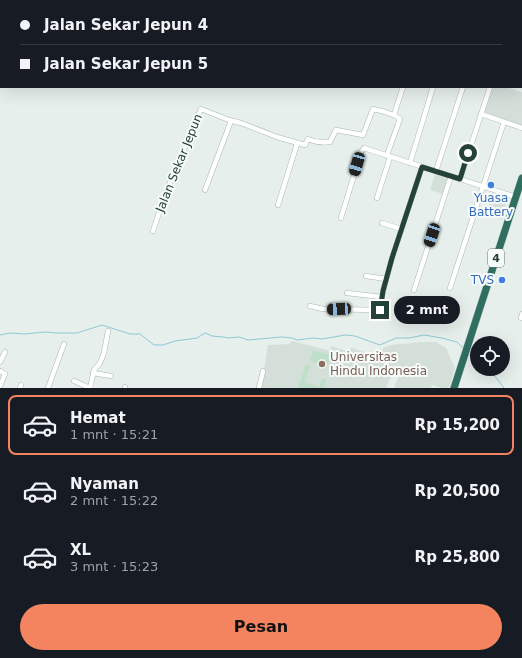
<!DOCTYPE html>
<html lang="id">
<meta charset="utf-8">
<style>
:root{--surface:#171b24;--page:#20242c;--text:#f1f3f6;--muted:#9ea1a6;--line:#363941;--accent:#f4845f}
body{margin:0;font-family:"DejaVu Sans",sans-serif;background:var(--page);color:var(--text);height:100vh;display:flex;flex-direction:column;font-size:15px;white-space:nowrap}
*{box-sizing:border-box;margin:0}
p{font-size:13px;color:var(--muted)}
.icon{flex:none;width:22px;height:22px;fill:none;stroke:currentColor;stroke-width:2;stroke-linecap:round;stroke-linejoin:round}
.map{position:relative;height:388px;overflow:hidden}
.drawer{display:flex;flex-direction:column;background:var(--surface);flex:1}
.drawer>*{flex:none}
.guide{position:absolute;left:0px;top:0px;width:522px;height:88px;box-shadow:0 4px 16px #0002;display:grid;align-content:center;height:88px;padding:0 20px;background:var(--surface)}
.fabs{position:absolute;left:470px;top:336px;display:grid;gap:8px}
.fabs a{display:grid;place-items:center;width:40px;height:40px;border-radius:50%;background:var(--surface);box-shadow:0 4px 16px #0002;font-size:20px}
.end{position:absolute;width:18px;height:18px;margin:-9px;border:5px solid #24423a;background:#fff;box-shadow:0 0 0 2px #fff}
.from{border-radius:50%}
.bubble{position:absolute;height:28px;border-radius:14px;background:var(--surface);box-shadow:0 4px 16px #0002;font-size:13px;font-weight:800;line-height:28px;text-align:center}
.car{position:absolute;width:12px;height:24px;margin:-12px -6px;border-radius:5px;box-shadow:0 0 3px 1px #0007;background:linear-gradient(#222 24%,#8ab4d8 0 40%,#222 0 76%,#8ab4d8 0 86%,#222 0)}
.guide b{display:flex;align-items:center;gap:14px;height:38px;font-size:15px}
.guide b+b{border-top:1px solid var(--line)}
.guide i{width:10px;height:10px;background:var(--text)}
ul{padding:7px 0 0;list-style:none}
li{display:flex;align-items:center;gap:12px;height:60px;margin:0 8px 6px;padding:0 12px;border:2px solid transparent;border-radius:8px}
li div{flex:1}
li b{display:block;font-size:15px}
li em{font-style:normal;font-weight:800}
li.selected{border-color:var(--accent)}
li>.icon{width:36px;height:36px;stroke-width:1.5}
.action{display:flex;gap:8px;margin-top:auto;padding:8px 20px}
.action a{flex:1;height:46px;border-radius:24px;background:var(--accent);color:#111;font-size:16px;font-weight:800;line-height:46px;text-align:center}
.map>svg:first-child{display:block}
</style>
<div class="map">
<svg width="522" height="388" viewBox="0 0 522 388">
<rect width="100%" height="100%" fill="#e6efeb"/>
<g fill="#d4dfda">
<polygon points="490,87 505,87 522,92 522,127 482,114"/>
<polygon points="435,174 448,178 443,194 430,190"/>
<polygon points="492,197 500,200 501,198 507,200 501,219 486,214"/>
<polygon points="292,341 330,351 331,346 349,352 351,348 380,357 383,348 391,345 423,342 436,342 446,348 455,368 449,388 441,388 432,385 431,388 394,388 400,373 394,370 386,388 261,388 268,345 290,344"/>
</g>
<g fill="#bfe0c8">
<polygon points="313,350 331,355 328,366 310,361"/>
<polygon points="305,365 310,365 305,382 319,387 322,378 326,379 324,388 298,388"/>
</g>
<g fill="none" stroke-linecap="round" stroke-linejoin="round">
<g stroke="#8ec9d4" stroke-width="1">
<polyline points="0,335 10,333 24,334 45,332 57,333 77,333 102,325 130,334 140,334 154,345 163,345 175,341 197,338 205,333 212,336 223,337 229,338 239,337 248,340 282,337 292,338 297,340 313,338 322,339 345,335 355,336 380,345 396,338 409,338 424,335 442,338 457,342 463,348"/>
<polyline points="468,354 477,361"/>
<polyline points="487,369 494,375 504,388"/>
</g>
<defs>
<g id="minor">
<polyline points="461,1 461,0"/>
<polyline points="471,1 471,0"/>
<polyline points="488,1 488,0"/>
<polyline points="481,114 522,128"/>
<polyline points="394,115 403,87"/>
<polyline points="410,163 433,87"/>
<polyline points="436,171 463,87"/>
<polyline points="460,179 490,87"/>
<polyline points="205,190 231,121"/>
<polyline points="377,198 390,157"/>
<polyline points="278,205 297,144"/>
<polyline points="341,218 361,152 364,148 516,197"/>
<polyline points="382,223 401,229"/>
<path d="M153,231L166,192L201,109L229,120L241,123L277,137L305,145L308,139C315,142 323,143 330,142L336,130L363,135L373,109C381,111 393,113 400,119L387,155"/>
<polyline points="366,276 386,279"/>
<polyline points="450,288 504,122"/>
<polyline points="414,290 451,176"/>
<polyline points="347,293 382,297"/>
<polyline points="310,306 323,309 380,310 383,291 392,258 422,167"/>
<polyline points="521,318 522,314"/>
<polyline points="0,362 5,352"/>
<polyline points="0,371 5,374 0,386"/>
<polyline points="93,373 111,376"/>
<polyline points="74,381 90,388"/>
<polyline points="20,388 21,385"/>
<polyline points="48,388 64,344"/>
<polyline points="90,388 94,370 100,363 104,353 108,331"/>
<polyline points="125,388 125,387"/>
<polyline points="259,388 263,371"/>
</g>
<polyline id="highway" points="454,388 522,178"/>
</defs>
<use href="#minor" stroke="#a8b8b2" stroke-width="5.5"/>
<use href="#highway" stroke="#c2cac8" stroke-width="8"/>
<use href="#minor" stroke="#fff" stroke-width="4.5"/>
<use href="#highway" stroke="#2f6f62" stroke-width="7"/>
</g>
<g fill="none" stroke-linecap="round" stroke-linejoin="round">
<polyline stroke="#24423a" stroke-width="5" points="380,310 383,291 392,258 422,167 460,179 468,153"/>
</g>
<g fill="#3f7fe0" stroke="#f7fbf9" stroke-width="1.5">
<circle cx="491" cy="185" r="4"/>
<circle cx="502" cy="280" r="4"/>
</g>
<circle fill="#8d6e63" stroke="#f7fbf9" stroke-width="1.5" cx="322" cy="364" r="4"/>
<g text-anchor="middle" stroke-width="4" stroke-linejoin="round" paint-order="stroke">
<rect fill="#f7fbf9" stroke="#637a73" stroke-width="1" x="488" y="249" width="16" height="18" rx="3"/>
<g font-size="11" font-weight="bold" fill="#24423a">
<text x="496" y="262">4</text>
</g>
<g font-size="12" fill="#24423a" stroke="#f7fbf9">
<text transform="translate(179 163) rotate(-68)" y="4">Jalan Sekar Jepun</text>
</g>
<g font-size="12" fill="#366cbe" stroke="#f7fbf9">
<text x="491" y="202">Yuasa<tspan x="491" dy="14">Battery</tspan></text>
<text x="494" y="284" text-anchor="end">TVS</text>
</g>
<g font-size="12" fill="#785e54" stroke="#f7fbf9" text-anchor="start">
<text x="330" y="361">Universitas<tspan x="330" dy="14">Hindu Indonesia</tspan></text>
</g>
</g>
</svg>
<div class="fabs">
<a><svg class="icon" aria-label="locate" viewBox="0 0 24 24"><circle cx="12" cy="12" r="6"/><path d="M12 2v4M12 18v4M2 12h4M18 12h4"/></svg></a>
</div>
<i class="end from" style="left:468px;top:153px"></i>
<i class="end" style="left:380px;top:310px"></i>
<div class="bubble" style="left:394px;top:296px;width:66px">2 mnt</div>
<i class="car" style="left:357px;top:164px;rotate:196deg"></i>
<i class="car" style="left:432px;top:235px;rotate:198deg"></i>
<i class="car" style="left:339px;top:309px;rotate:267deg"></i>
<div class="guide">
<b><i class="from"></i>Jalan Sekar Jepun 4</b>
<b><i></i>Jalan Sekar Jepun 5</b>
</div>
</div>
<section class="drawer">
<ul>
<li class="selected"><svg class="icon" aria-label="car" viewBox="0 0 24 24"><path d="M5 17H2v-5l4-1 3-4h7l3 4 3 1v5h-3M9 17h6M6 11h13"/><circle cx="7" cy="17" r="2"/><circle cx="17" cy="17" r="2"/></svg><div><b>Hemat</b><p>1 mnt · 15:21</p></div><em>Rp 15,200</em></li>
<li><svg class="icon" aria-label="car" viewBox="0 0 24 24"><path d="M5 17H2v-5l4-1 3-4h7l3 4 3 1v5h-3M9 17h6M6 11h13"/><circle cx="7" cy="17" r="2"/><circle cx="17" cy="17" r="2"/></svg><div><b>Nyaman</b><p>2 mnt · 15:22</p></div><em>Rp 20,500</em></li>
<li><svg class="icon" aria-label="car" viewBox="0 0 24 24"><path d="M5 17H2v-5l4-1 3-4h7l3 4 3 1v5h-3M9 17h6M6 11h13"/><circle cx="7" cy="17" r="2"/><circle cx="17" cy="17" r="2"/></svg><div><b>XL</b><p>3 mnt · 15:23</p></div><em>Rp 25,800</em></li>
</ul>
<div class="action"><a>Pesan</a></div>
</section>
